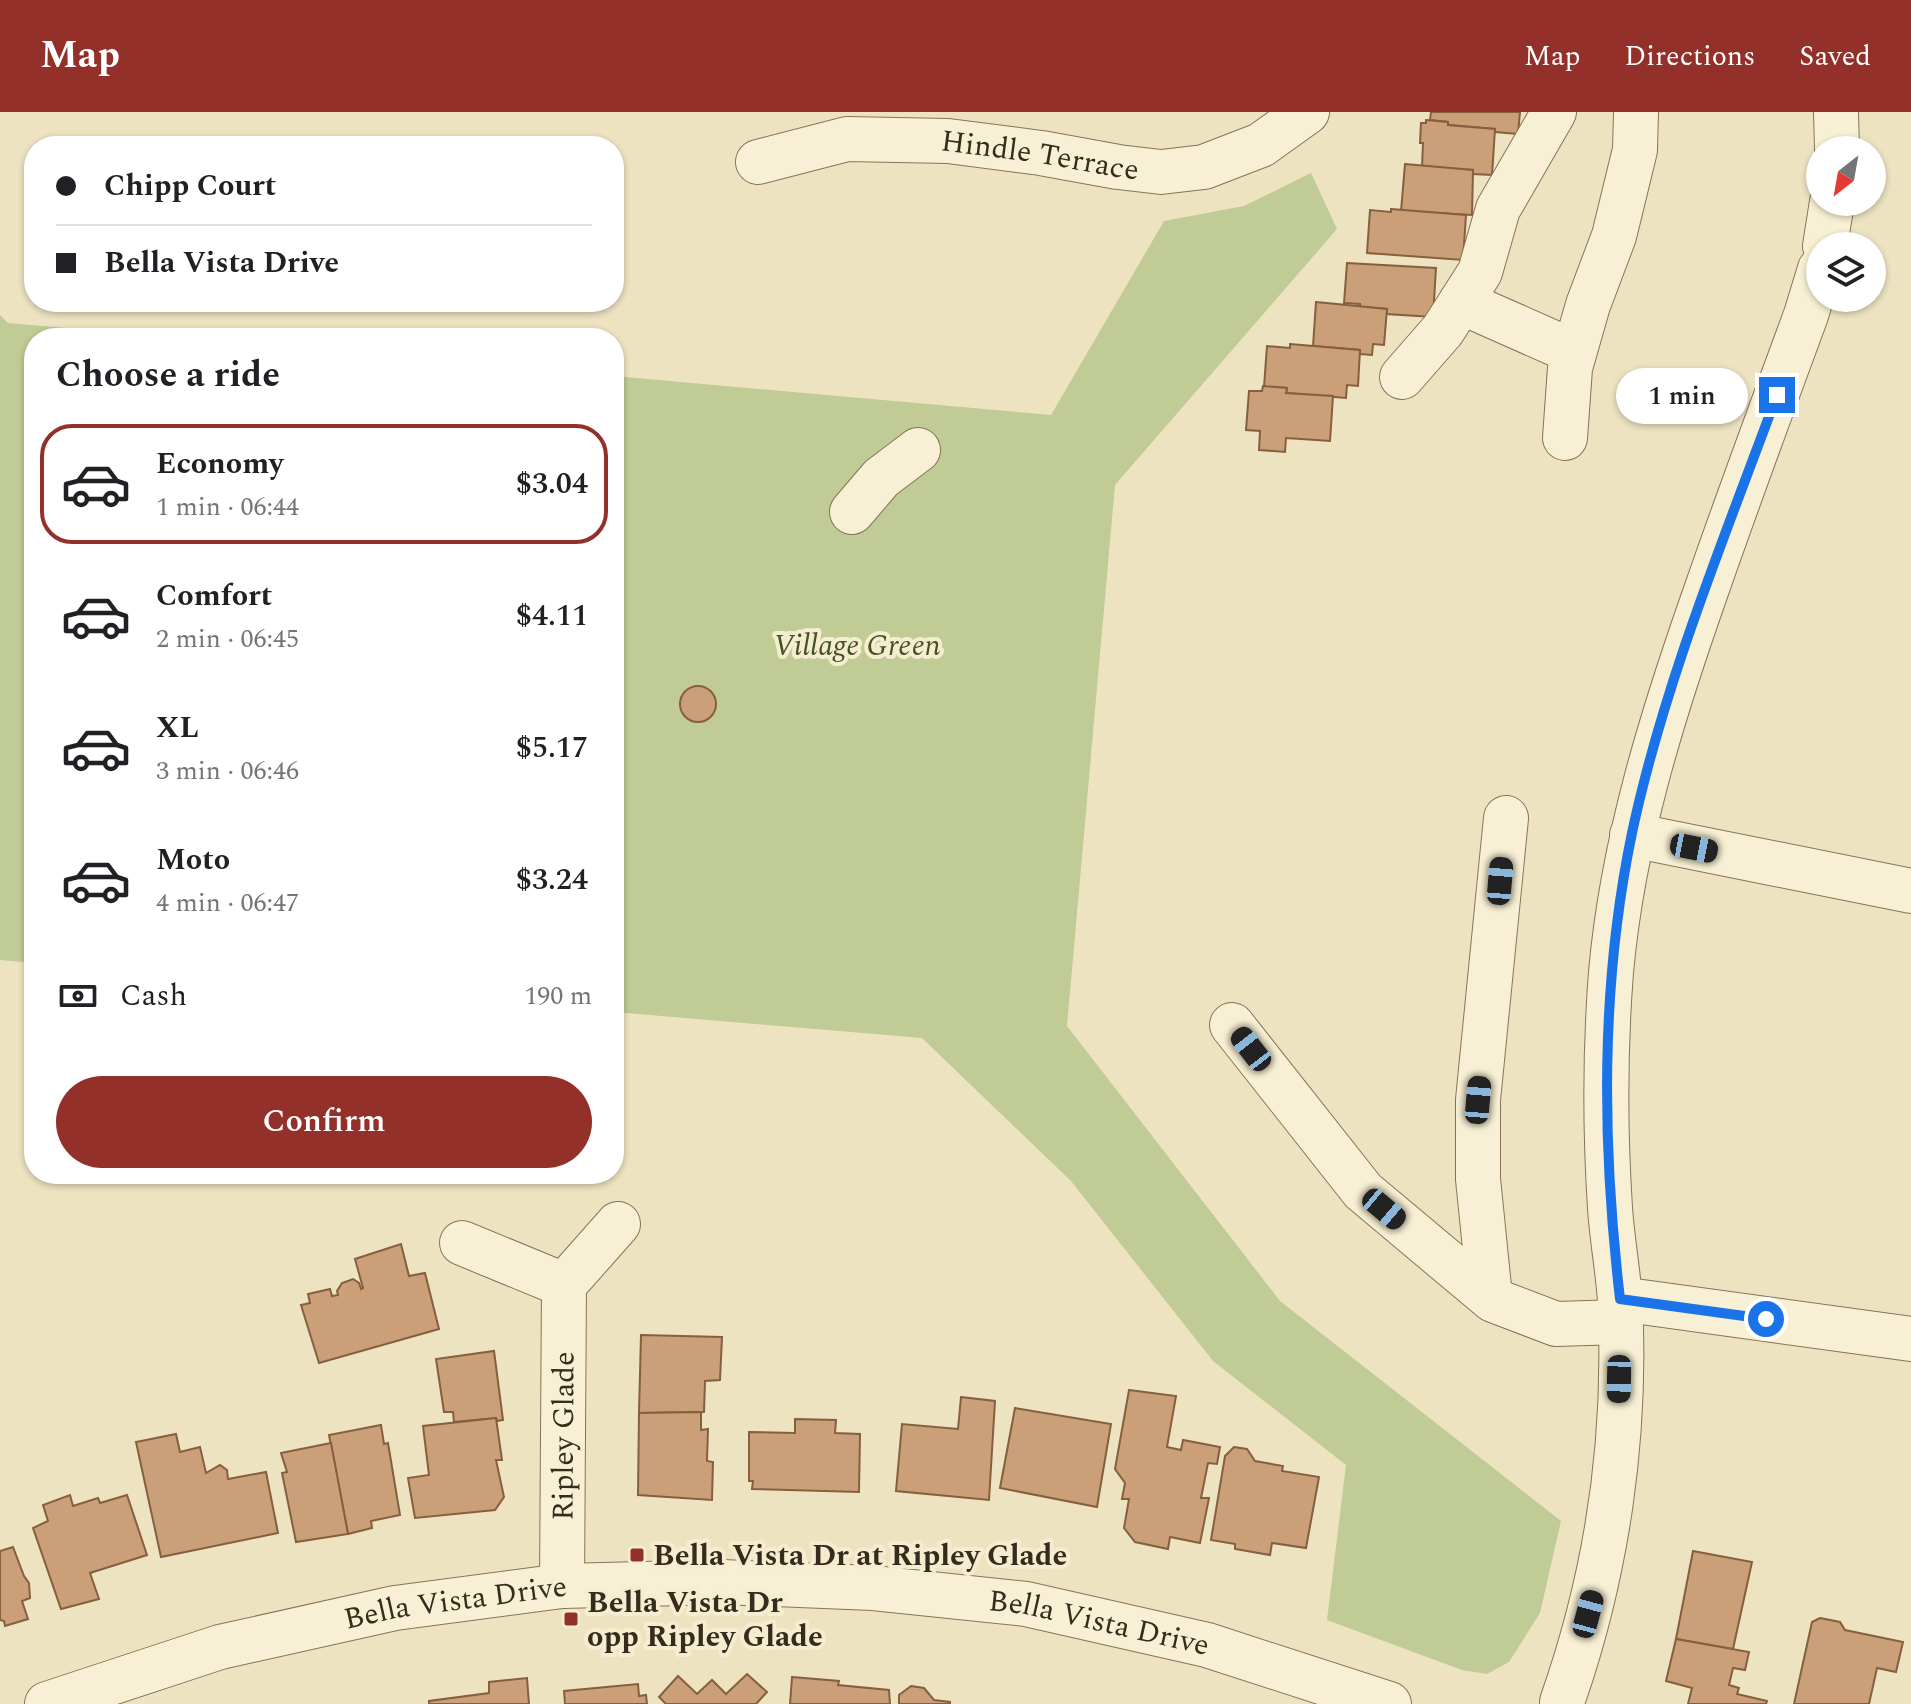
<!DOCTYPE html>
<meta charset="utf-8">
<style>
:root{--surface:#fff;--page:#f6f6f6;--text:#202124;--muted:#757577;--line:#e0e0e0;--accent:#94302a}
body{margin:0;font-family:Spectral,serif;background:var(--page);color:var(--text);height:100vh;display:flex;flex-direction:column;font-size:30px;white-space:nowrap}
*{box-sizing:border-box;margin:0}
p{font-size:26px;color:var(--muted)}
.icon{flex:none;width:44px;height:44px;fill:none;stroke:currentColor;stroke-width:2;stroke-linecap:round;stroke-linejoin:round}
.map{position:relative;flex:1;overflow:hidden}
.side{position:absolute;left:24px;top:216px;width:600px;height:856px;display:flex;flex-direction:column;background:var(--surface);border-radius:32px;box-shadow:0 2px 6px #0004}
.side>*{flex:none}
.guide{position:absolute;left:24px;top:24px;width:600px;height:176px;border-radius:32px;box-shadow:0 2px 6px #0004;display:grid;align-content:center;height:176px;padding:0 32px;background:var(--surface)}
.needle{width:52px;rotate:211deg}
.tools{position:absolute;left:1806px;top:24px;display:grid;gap:16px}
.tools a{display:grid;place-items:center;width:80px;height:80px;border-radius:50%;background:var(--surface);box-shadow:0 2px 6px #0004;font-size:40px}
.end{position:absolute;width:36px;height:36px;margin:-18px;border:10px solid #1a73e8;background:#fff;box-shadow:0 0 0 4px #fff}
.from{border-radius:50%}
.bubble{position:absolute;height:56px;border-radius:28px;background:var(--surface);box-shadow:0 2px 6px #0004;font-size:26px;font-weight:600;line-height:56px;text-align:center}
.car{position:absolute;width:24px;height:48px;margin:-24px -12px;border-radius:10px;box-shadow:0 0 6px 2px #0007;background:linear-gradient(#222 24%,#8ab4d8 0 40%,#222 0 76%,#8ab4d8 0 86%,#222 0)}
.guide b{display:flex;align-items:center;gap:28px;height:76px;font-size:30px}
.guide b+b{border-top:2px solid var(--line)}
.guide i{width:20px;height:20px;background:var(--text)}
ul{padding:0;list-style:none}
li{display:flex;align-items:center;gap:24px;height:120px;margin:0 16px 12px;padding:0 16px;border:4px solid transparent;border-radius:32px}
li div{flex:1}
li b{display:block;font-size:30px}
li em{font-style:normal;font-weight:600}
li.current{border-color:var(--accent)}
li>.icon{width:72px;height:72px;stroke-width:1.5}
h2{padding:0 32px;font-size:36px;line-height:96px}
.pay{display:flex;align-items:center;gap:20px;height:88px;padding:0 32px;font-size:30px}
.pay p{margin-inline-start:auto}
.button{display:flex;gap:16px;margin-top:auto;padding:16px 32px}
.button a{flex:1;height:92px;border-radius:48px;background:var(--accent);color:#fff;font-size:32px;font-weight:600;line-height:92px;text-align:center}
header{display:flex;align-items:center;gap:48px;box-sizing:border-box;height:112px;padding:0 40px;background:var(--accent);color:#fff}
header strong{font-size:38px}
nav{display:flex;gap:44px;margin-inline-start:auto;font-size:28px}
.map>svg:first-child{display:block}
</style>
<header>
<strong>Map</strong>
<nav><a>Map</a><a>Directions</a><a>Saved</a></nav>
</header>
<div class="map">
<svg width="1911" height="1592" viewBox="0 0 1911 1592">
<rect width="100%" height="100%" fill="#ede3c1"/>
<g fill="#c1cb95">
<polygon points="1311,61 1337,117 1115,373 1067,914 1280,1189 1561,1409 1540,1501 1509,1550 1487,1562 1462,1558 1327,1508 1346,1353 1213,1249 1071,1069 922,926 614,900 614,264 1051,303 1164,109 1244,94"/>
<polygon points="0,203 8,211 181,226 34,226 34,851 0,848"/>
</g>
<g fill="#cb9f77" stroke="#855f3f" stroke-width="2">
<polygon points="1431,0 1520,0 1518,22 1495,20 1495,17 1448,13 1448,10 1430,8"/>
<polygon points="1426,8 1448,10 1448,13 1495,17 1492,63 1473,62 1473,58 1422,55 1423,31 1420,31 1421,11 1426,11"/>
<polygon points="1405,52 1473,58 1472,103 1401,99"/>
<polygon points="1391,97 1466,103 1463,148 1367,141 1370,98 1391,100"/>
<polygon points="1347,151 1436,156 1433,205 1386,202 1387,197 1360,195 1360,192 1344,191"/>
<polygon points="1316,190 1387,197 1384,233 1373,232 1372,243 1360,242 1360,238 1313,234"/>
<polygon points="1290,232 1360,238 1358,274 1347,273 1346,286 1286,281 1287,276 1264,275 1267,234 1290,236"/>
<polygon points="1263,274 1287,276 1286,281 1333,284 1330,329 1286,326 1285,340 1259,338 1260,319 1246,318 1249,279 1262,279"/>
<circle cx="698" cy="592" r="18"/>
<polygon points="401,1132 409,1164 425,1161 439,1217 319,1251 301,1193 310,1191 308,1182 330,1177 332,1184 338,1183 337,1179 342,1171 353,1167 359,1171 361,1177 363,1176 355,1147"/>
<polygon points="641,1223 722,1225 720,1268 705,1269 704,1300 639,1301"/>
<polygon points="494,1239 503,1308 497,1309 496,1306 454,1310 453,1300 444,1300 436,1247"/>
<polygon points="1129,1278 1176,1284 1167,1335 1181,1338 1183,1328 1220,1335 1217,1352 1208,1351 1201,1386 1209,1386 1200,1431 1170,1425 1168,1437 1135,1430 1124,1416 1129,1387 1122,1387 1125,1371 1115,1357"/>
<polygon points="961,1285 995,1289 989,1388 896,1379 902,1312 958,1317"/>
<polygon points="1015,1296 1111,1312 1097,1395 1000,1376"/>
<polygon points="701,1300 701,1318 708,1317 707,1349 713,1350 712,1388 638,1383 639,1301"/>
<polygon points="496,1306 502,1348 496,1348 504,1385 495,1398 415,1406 408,1366 429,1363 423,1314"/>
<polygon points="795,1307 836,1308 835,1321 860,1322 859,1380 752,1377 753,1369 749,1369 749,1320 795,1321"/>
<polygon points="381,1313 384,1332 388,1331 400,1403 371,1409 372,1416 348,1422 329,1323"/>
<polygon points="176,1322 180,1340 200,1335 206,1361 220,1353 227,1358 228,1367 266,1360 278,1421 161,1445 136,1330"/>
<polygon points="331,1331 348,1422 296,1430 282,1361 287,1360 281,1341"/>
<polygon points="1234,1335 1247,1337 1255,1349 1283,1354 1282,1359 1319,1365 1306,1436 1272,1431 1270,1443 1235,1437 1235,1432 1211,1428 1225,1344"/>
<polygon points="70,1383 73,1394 98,1386 100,1391 127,1383 147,1443 90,1461 99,1487 61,1497 33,1416 48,1409 43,1393"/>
<polygon points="13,1435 24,1464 29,1471 30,1486 22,1489 28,1507 5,1514 4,1509 0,1508 0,1439"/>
<polygon points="1693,1439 1752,1450 1733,1537 1676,1527"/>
<polygon points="1820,1506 1840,1510 1845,1518 1903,1530 1896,1560 1877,1556 1869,1592 1794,1592 1812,1510"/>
<polygon points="1676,1527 1749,1540 1745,1558 1733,1556 1729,1573 1739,1576 1737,1582 1767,1589 1766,1592 1688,1592 1692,1576 1666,1569"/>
<polygon points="747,1562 767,1580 756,1592 666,1592 659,1585 678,1564 697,1582 712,1568 726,1582"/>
<polygon points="792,1565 839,1569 838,1573 889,1578 890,1592 790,1592"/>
<polygon points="527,1566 529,1592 429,1592 429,1589 489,1581 489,1570"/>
<polygon points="638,1572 639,1584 646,1583 647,1592 565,1592 564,1579"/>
<polygon points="911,1574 924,1576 934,1588 950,1590 950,1592 899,1592 899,1583"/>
</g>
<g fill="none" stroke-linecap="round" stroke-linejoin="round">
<defs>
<g id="minor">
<polyline points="1836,0 1837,38"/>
<path id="s1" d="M758,50L847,27L948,29L1041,41L1118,55L1161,60L1204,55L1261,33L1307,0"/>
<polyline points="1825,134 1832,90"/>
<polyline points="1461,190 1574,240"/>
<polyline points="1402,265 1443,218 1480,160 1498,97 1554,0"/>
<polyline points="1565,326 1570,256 1588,193 1614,124 1635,38 1636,0"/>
<polyline points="852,400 881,366 918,338"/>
<polyline points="1632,723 1911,779"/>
<polyline points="1232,913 1363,1079 1493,1188 1556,1212 1620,1210"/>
<polyline points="462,1131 564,1173"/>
<polyline points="1490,1185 1478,1067 1478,988 1506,706"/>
<polyline points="1620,1187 1911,1227"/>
<path id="s2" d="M562,1474L564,1173L618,1112"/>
<path d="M1562,1590C1607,1462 1627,1325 1620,1189C1618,1158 1612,1127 1610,1096C1605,1018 1605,938 1611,860C1623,728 1662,604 1706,479C1738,387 1772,295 1806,203L1820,157"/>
<path id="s3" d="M47,1592L220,1535L395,1496L562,1474L722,1470L873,1476L1026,1492L1207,1533L1389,1592"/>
</g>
</defs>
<use href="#minor" stroke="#867459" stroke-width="46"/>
<use href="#minor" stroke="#f8f0d4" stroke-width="44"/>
</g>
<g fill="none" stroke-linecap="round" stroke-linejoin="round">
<path stroke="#1a73e8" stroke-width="10" d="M1766,1207L1620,1187C1602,1032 1600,875 1632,721C1664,571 1724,427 1777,283"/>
</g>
<g fill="#94302a" stroke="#f5edd0" stroke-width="3">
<rect x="629" y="1435" width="16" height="16" rx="4"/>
<rect x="563" y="1499" width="16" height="16" rx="4"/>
</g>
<g text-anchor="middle" stroke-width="8" stroke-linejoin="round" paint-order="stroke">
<g font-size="30" fill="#362b1d" stroke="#f5edd0">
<text dy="10" stroke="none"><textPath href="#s1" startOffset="286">Hindle Terrace</textPath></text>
<text dy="10" stroke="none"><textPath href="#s2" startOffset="150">Ripley Glade</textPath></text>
<text dy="10" stroke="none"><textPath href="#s3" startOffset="422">Bella Vista Drive</textPath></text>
<text dy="10" stroke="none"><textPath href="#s3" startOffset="1070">Bella Vista Drive</textPath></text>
</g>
<g font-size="30" font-style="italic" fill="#445224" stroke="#f5edd0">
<text x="857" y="543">Village Green</text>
</g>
<g font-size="30" font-weight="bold" fill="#362b1d" stroke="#f5edd0" text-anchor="start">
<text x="653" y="1453">Bella Vista Dr at Ripley Glade</text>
<text x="587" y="1500">Bella Vista Dr<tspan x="587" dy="34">opp Ripley Glade</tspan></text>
</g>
</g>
</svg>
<div class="tools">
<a><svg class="needle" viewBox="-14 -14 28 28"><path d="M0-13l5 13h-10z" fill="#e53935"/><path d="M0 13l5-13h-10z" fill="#757577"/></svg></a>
<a><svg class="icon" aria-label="layers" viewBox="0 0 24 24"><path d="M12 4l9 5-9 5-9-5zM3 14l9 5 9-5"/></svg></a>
</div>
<i class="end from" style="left:1766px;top:1207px"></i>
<i class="end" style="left:1777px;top:283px"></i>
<div class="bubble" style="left:1616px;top:256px;width:132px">1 min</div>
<i class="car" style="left:1694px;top:736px;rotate:101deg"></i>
<i class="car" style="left:1500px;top:769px;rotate:5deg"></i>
<i class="car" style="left:1251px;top:937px;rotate:322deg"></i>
<i class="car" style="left:1478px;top:988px;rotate:5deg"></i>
<i class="car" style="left:1384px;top:1097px;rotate:130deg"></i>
<i class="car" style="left:1619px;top:1267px;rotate:181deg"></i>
<i class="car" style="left:1588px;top:1502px;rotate:15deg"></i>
<div class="guide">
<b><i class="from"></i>Chipp Court</b>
<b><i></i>Bella Vista Drive</b>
</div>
<section class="side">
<h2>Choose a ride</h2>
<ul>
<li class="current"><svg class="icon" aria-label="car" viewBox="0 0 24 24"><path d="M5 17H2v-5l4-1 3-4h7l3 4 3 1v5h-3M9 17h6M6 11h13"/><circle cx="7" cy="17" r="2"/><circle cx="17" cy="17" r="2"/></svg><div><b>Economy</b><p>1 min · 06:44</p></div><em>$3.04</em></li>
<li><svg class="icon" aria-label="car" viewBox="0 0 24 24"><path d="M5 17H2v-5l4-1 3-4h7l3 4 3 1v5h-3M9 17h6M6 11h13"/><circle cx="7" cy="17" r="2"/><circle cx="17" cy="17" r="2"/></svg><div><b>Comfort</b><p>2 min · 06:45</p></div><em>$4.11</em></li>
<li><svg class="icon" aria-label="car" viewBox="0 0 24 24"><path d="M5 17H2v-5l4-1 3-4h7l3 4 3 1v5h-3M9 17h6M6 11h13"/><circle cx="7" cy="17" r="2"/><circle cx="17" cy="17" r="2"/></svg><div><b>XL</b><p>3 min · 06:46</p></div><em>$5.17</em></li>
<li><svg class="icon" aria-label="car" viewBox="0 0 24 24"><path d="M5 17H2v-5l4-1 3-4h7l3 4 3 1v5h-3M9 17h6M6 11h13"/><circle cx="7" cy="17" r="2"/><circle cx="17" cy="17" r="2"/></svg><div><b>Moto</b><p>4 min · 06:47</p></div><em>$3.24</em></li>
</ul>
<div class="pay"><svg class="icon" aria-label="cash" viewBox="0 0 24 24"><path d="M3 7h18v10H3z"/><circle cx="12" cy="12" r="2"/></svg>Cash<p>190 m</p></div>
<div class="button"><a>Confirm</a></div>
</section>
</div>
